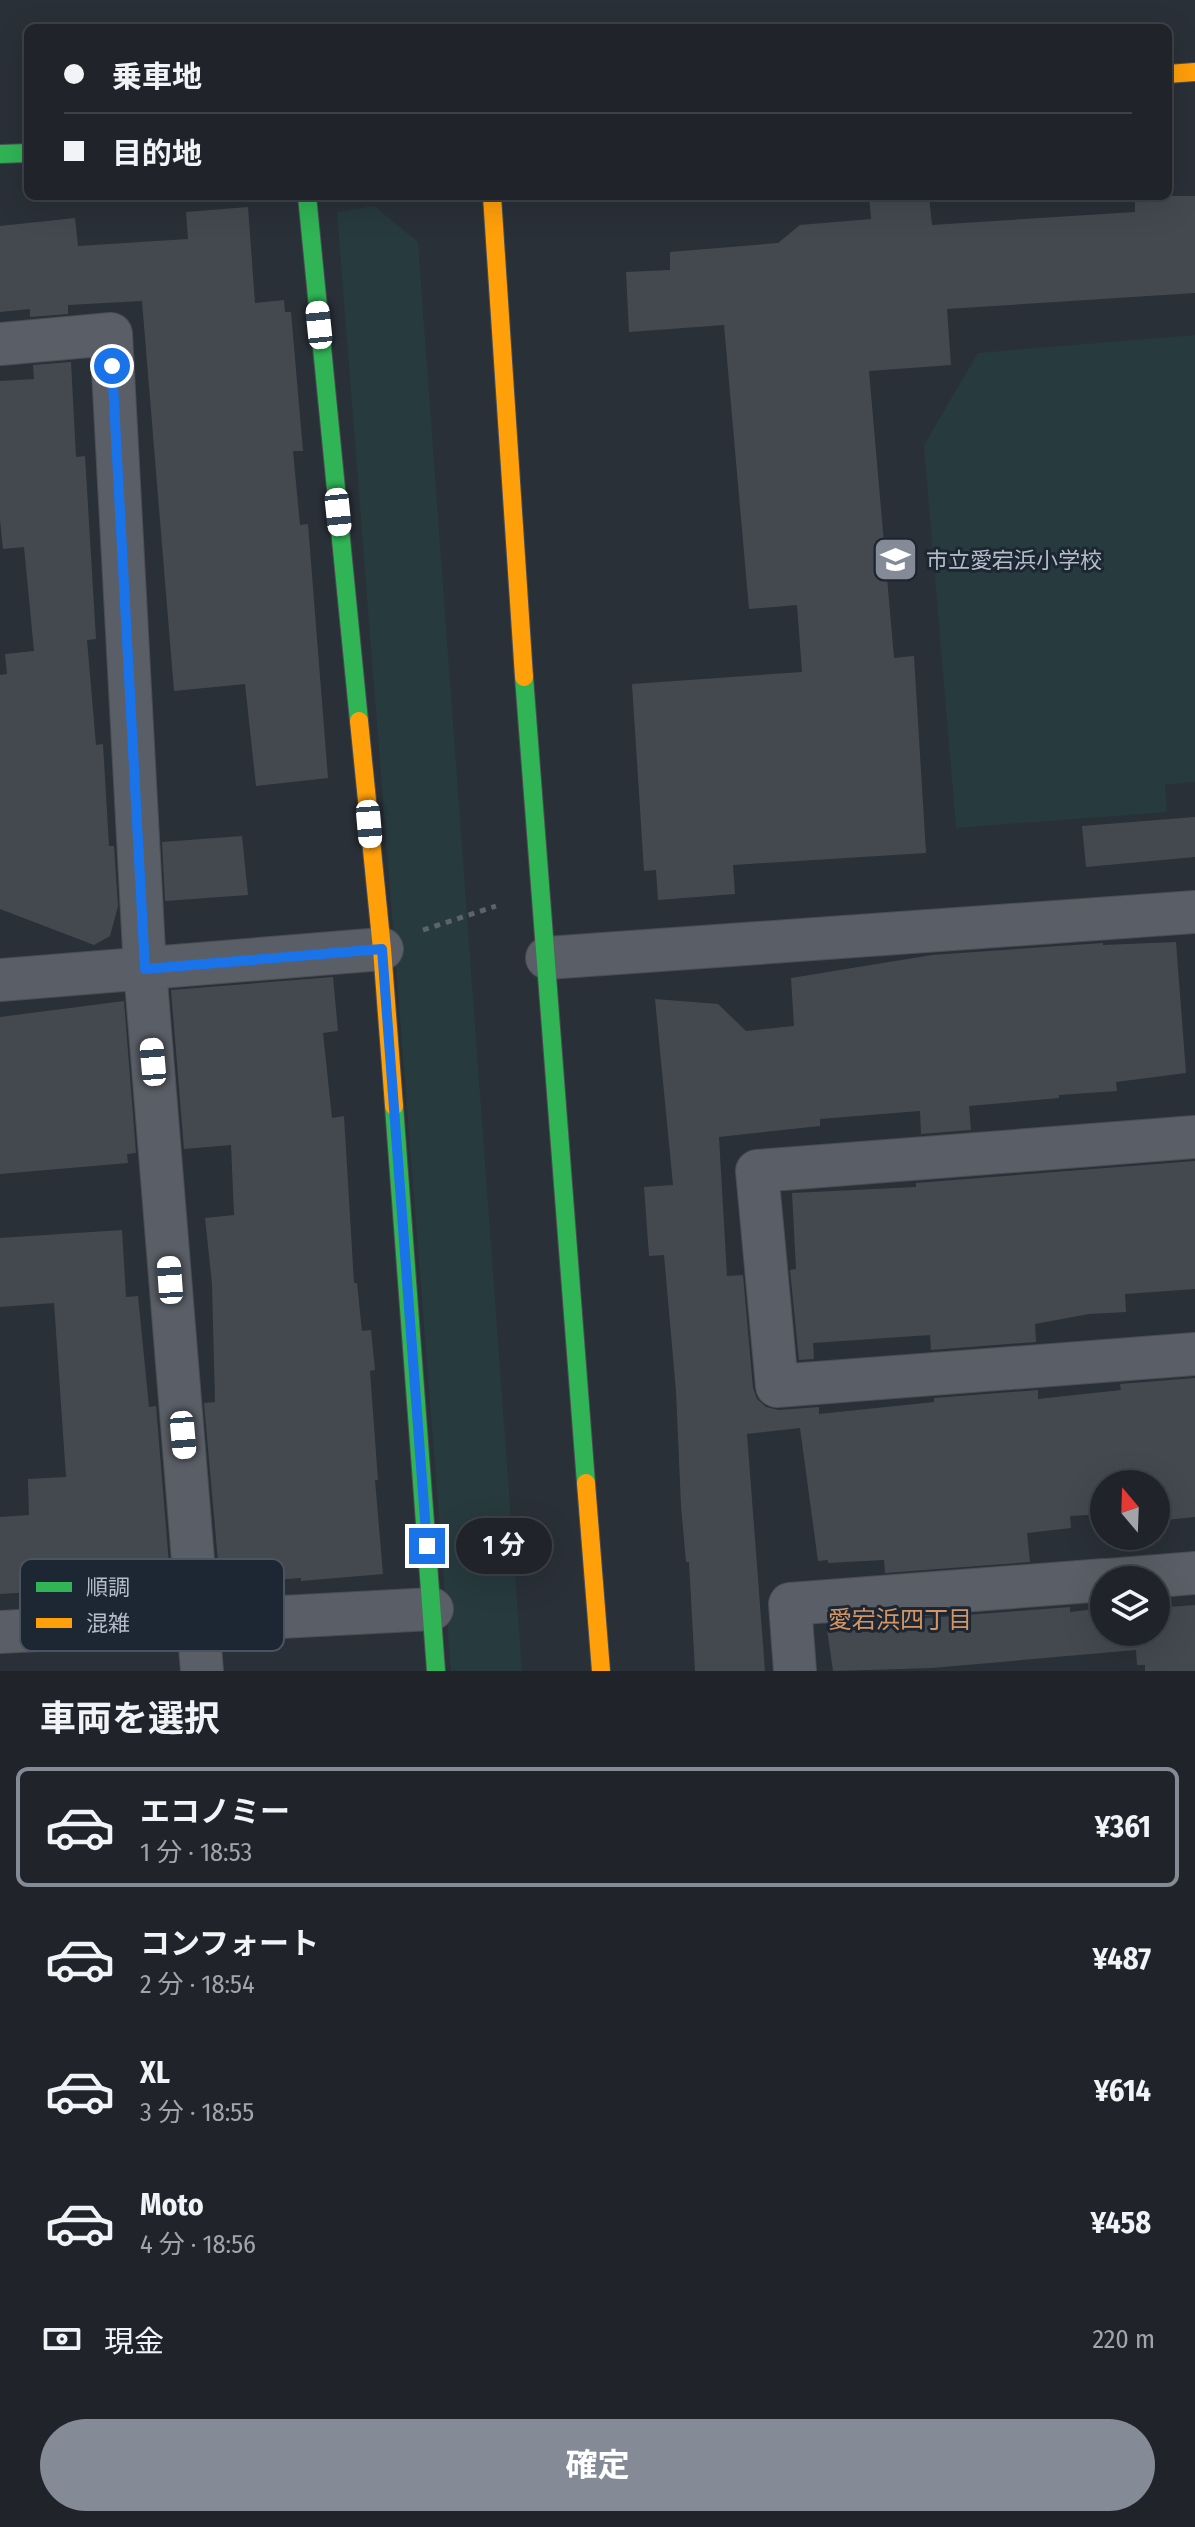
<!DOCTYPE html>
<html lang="ja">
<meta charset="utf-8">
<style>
:root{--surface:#20242a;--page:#282c32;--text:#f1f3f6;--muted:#a2a4a8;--line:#3d4147;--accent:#848b96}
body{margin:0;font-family:"Fira Sans Condensed","Noto Sans JP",sans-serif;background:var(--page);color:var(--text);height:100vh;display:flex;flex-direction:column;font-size:30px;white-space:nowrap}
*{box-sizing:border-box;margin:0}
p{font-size:26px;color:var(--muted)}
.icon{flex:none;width:44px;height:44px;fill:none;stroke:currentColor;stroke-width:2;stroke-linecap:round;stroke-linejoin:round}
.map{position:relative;height:1671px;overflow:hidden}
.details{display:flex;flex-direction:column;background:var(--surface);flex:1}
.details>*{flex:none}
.top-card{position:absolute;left:24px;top:24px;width:1148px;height:176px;border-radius:12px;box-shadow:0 8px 32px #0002,0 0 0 2px var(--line);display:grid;align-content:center;height:176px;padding:0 40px;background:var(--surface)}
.needle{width:52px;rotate:341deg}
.controls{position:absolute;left:1090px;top:1470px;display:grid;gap:16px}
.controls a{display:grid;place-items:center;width:80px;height:80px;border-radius:50%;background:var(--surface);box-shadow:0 8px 32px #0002,0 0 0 2px var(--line);font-size:40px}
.end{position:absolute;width:36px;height:36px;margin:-18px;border:10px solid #1a73e8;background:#fff;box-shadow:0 0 0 4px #fff}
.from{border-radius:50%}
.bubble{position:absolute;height:56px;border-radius:28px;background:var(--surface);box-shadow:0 8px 32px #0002,0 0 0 2px var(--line);font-size:26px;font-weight:700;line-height:56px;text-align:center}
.car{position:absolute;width:24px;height:48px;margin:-24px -12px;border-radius:10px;box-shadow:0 0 6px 2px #0007;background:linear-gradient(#fff 24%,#345 0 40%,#fff 0 76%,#345 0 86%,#fff 0)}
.top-card b{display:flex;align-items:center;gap:28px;height:76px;font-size:30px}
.top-card b+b{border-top:2px solid var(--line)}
.top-card i{width:20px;height:20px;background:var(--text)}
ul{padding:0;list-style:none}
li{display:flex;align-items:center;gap:24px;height:120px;margin:0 16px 12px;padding:0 24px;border:4px solid transparent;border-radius:12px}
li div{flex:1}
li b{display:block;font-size:30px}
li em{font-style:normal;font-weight:700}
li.current{border-color:var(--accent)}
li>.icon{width:72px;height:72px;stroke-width:1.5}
h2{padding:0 40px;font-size:36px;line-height:96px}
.pay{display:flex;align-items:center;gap:20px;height:88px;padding:0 40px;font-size:30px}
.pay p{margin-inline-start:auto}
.action{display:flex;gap:16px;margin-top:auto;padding:16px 40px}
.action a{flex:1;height:92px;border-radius:48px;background:var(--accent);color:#fff;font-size:32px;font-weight:700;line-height:92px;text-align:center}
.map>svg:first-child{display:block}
</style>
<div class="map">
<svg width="1195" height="1671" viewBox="0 0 1195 1671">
<rect width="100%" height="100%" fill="#2a3038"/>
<g fill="#273a3e">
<polygon points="374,206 418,242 522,1671 451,1671 337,212"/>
<polygon points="1195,335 1195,782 1165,785 1167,812 956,828 924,445 978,353"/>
</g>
<g fill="#444950">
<polygon points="869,196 929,196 932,225 1135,212 1135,196 1195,196 1195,293 947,309 951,365 869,371 894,658 914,656 926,853 733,865 735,894 658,900 656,870 644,871 632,684 802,672 797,605 749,609 724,325 629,332 626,272 670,270 670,252 778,243 800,225 871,219"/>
<polygon points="248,207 255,303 284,300 285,312 291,312 303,451 293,451 300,525 308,524 328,778 256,786 245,684 174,691 142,301 68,305 68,314 30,317 30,309 0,312 0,226 75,218 78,246 188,239 186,212"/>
<polygon points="71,362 76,457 85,456 96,639 87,640 96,745 103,744 109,846 114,846 118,906 110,936 94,945 0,909 0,675 7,674 5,654 34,651 24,547 3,549 0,520 0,381 34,379 33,365"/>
<polygon points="1195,817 1195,857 1086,867 1082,826"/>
<polygon points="242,836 248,895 165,901 162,842"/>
<polygon points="1176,942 1186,1073 1116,1082 1117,1091 1059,1095 1059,1098 969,1106 971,1130 921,1134 920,1111 820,1119 820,1126 719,1137 727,1276 743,1275 753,1388 757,1399 766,1407 779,1410 819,1407 819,1414 934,1402 934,1398 1038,1390 1038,1399 1121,1390 1120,1384 1195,1378 1195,1517 1156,1521 1156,1484 1104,1484 1104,1514 1070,1516 1071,1528 1027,1533 1030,1562 885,1573 884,1560 828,1563 828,1560 818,1561 800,1428 747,1434 765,1671 695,1671 689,1562 686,1562 681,1506 676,1391 664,1255 649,1256 644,1187 673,1185 655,999 718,1004 746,1031 794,1026 791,978 932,955 1103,943 1103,945"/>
<polygon points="333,977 338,1031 323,1033 332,1118 344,1116 354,1283 357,1283 362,1331 371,1330 375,1370 370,1371 378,1480 375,1480 383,1574 301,1581 301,1578 220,1584 204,1403 215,1402 212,1284 205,1218 234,1215 231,1145 184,1149 171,990"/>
<polygon points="124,1001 136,1153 127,1154 128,1163 0,1174 0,1017"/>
<polygon points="1195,1161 1195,1289 1125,1294 1126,1312 1089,1314 1035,1324 1036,1342 931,1350 930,1335 813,1343 814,1359 799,1360 790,1270 796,1269 792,1193 916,1187 916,1183"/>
<polygon points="122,1230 126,1297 138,1296 149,1407 156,1406 170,1576 81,1585 81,1589 0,1594 0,1517 29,1515 28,1479 66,1477 54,1303 0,1307 0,1238"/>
<polygon points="1195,1605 1195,1671 1145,1671 1145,1665 1137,1665 1136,1650 932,1668 833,1671 827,1630 889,1627 889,1621 1070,1607 1070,1612 1104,1608 1104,1632 1156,1632 1156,1608"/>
</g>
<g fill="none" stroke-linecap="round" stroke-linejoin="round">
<defs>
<g id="street">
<polyline points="0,344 111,334 145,969 202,1671"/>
<polyline points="547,958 1195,912"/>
<polyline points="0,980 382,949"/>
<polyline points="1195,1137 757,1171 777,1386 1195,1354"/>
<polyline points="1109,1580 1195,1573"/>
<polyline points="0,1632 432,1609"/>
<polyline points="795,1671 790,1604 1104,1580"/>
</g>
<g id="fast">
<polyline points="0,154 28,153"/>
<polyline points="307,196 359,721"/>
<polyline points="524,677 586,1483"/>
<polyline points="394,1106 436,1671"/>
</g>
<g id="slow">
<polyline points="1168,74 1195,72"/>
<polyline points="492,196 524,677"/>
<polyline points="359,721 382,949 394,1106"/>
<polyline points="586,1483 601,1671"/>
</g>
</defs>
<use href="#street" stroke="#484c53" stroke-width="44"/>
<use href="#fast" stroke="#484c53" stroke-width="20"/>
<use href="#slow" stroke="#484c53" stroke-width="20"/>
<polyline stroke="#5d636a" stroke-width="5" stroke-dasharray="6 6" stroke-linecap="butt" points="423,930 496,906"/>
<use href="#street" stroke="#5a5e66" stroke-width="42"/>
<use href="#fast" stroke="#30b455" stroke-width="18"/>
<use href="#slow" stroke="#ff9f0a" stroke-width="18"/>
</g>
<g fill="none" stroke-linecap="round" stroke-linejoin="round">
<polyline stroke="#1a73e8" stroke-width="10" points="112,366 145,969 382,949 427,1546"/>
</g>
<defs>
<symbol id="school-square" viewBox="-11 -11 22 22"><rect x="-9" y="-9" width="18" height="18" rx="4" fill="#848b96" stroke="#1d2633"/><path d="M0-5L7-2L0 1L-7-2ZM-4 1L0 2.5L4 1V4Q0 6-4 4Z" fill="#fff"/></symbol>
</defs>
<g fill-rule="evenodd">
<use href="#school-square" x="870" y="534" width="51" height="51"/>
</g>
<g text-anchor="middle" stroke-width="6" stroke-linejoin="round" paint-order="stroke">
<g font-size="22" fill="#b4bcc9" stroke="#1d2633" text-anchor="start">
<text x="926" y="568">市立愛宕浜小学校</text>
</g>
<g font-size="24" fill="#d59563" stroke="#1d2633">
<text x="900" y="1628">愛宕浜四丁目</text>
</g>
</g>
<rect x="20" y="1559" width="264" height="92" rx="12" fill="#1d2633" stroke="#4a5360" stroke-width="2"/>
<rect x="36" y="1582" width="36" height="10" fill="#30b455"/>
<rect x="36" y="1618" width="36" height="10" fill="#ff9f0a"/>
<g font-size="22" fill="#b4bcc9">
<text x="86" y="1595">順調</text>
<text x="86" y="1631">混雑</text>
</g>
</svg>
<div class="controls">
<a><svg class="needle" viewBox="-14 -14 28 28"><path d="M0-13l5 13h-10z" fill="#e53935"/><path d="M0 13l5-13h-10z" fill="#a2a4a8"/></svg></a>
<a><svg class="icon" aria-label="layers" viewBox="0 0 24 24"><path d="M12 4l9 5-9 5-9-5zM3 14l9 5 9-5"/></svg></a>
</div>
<i class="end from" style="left:112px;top:366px"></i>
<i class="end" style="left:427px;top:1546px"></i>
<div class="bubble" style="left:456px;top:1518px;width:96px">1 分</div>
<i class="car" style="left:319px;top:325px;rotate:354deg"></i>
<i class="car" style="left:338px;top:512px;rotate:174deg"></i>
<i class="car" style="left:369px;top:824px;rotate:175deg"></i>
<i class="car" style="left:153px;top:1062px;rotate:355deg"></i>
<i class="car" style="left:170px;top:1280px;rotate:356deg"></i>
<i class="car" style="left:183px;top:1435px;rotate:175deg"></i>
<div class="top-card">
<b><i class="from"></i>乗車地</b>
<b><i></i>目的地</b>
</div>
</div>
<section class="details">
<h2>車両を選択</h2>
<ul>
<li class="current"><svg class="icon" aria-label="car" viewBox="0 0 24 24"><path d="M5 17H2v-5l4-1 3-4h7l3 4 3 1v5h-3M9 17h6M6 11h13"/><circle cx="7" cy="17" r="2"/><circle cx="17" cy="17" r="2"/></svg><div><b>エコノミー</b><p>1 分 · 18:53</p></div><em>¥361</em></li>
<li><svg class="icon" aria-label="car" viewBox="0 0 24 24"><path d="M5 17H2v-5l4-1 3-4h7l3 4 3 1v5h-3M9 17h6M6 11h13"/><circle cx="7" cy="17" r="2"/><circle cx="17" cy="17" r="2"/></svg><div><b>コンフォート</b><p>2 分 · 18:54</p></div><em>¥487</em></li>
<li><svg class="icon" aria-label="car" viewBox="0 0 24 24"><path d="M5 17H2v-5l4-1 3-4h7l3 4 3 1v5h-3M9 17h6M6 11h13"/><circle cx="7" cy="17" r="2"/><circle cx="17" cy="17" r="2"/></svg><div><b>XL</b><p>3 分 · 18:55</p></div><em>¥614</em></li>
<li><svg class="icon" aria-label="car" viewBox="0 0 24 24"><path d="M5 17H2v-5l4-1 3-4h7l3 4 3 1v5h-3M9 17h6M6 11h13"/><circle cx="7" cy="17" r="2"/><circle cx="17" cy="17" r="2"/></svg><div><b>Moto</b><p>4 分 · 18:56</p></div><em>¥458</em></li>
</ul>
<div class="pay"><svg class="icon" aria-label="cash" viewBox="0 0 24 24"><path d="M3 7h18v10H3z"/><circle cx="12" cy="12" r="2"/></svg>現金<p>220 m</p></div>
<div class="action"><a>確定</a></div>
</section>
